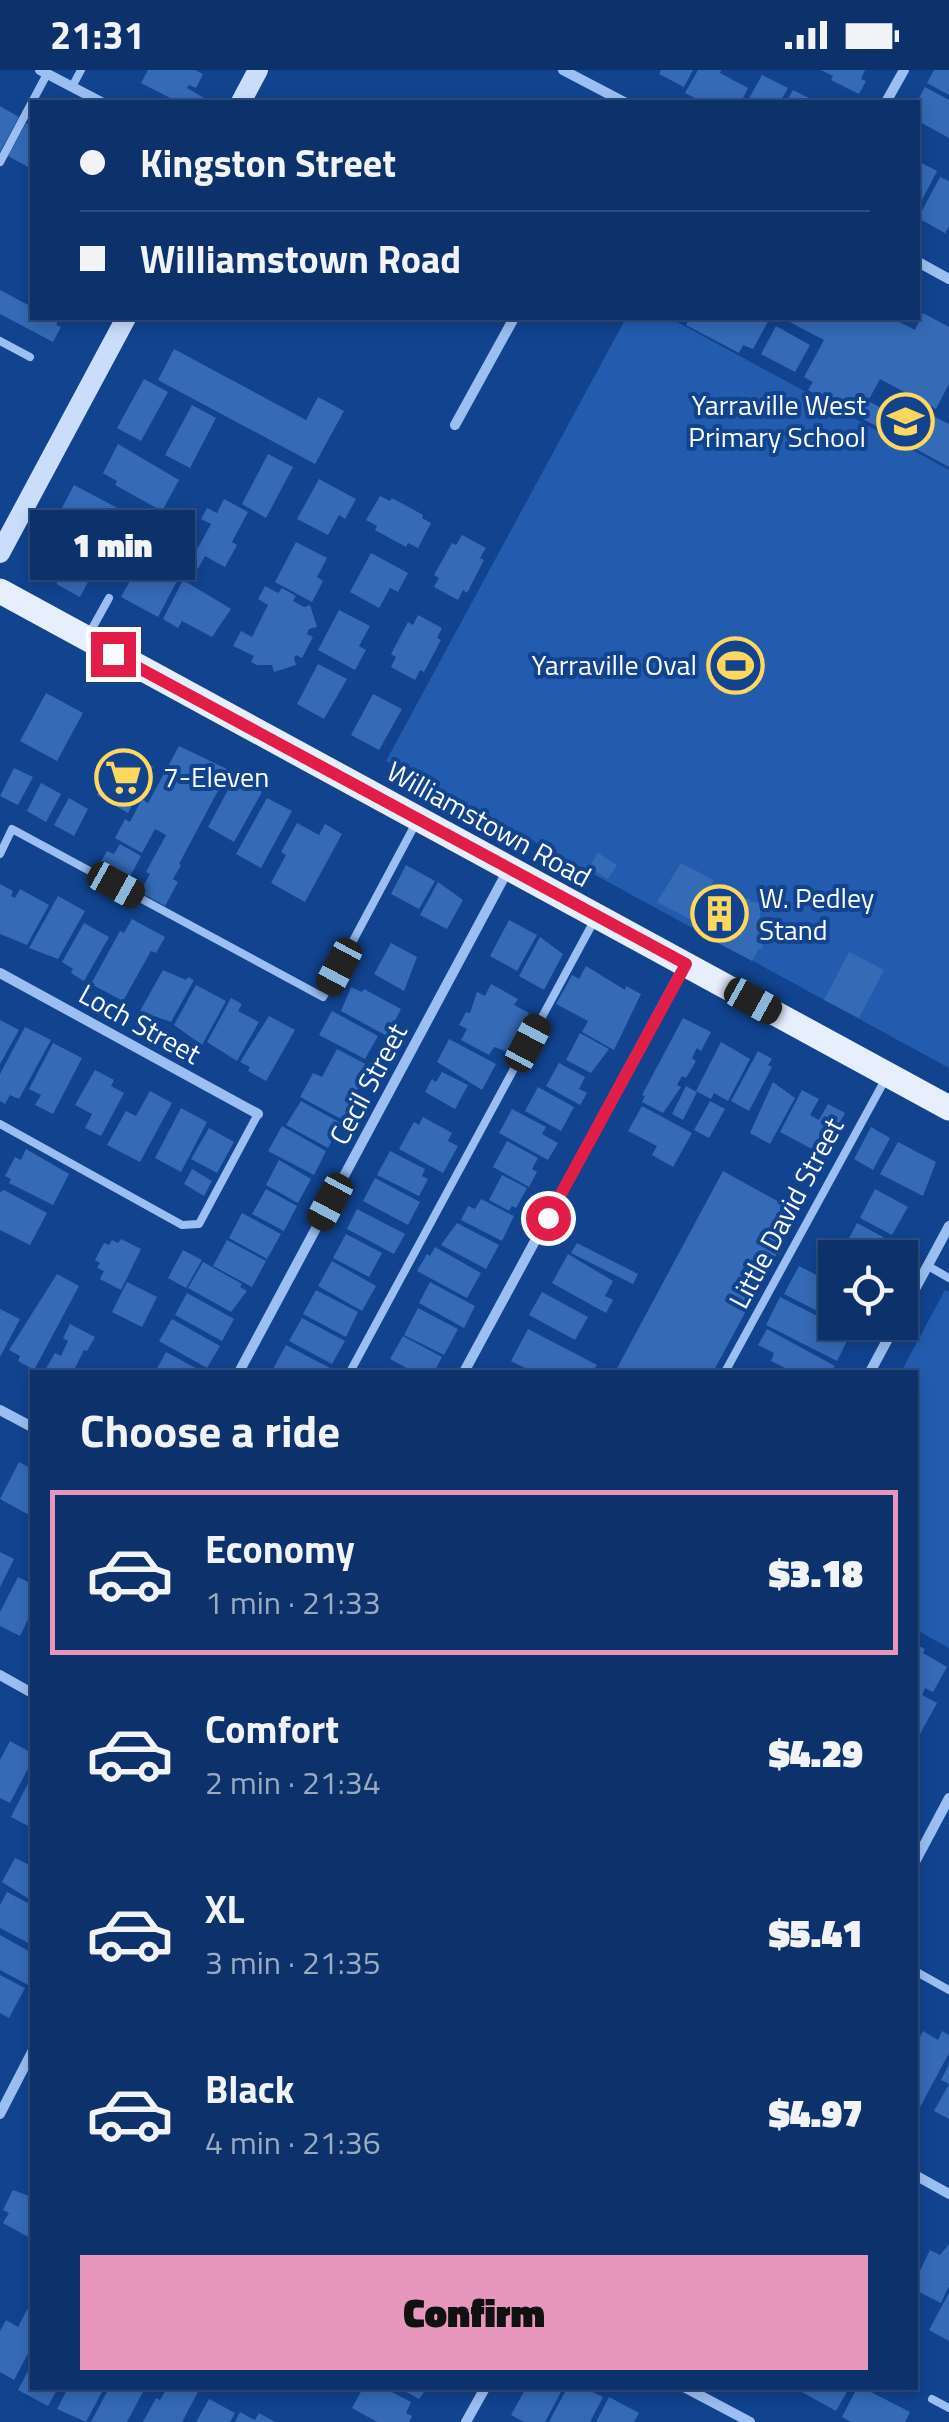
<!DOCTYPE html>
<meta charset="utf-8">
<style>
:root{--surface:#0d326b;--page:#163a71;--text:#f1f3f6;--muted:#9aaac1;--line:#2d4d7e;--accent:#e797bd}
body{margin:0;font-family:"Titillium Web",sans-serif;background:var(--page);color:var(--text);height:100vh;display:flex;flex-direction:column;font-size:38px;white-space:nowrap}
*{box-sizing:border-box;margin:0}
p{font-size:32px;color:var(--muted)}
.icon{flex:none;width:55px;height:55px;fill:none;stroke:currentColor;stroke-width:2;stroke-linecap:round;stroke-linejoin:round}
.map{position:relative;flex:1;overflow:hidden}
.details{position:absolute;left:30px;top:1300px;width:888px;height:1020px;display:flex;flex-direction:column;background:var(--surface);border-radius:0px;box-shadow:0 5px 15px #0003,0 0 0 2px var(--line)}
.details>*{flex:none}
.hud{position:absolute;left:30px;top:30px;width:890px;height:220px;border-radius:0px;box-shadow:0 5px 15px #0003,0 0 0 2px var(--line);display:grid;align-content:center;height:220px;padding:0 50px;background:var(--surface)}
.buttons{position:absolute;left:818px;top:1170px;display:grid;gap:20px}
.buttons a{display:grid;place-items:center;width:100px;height:100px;border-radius:0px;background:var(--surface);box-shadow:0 5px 15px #0003,0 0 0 2px var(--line);font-size:50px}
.end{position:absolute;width:45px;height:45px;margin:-22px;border:12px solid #e11d48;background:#fff;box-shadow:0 0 0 5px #fff}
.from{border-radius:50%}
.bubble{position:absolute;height:70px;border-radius:0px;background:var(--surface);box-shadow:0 5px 15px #0003,0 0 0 2px var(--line);font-size:32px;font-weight:800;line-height:70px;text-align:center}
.car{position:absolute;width:30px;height:60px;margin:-30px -15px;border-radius:12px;box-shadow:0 0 8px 2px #0007;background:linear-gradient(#222 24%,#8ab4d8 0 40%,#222 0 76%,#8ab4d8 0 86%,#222 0)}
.hud b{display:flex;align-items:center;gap:35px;height:95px;font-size:38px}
.hud b+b{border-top:2px solid var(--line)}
.hud i{width:25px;height:25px;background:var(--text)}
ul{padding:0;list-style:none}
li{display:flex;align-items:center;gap:30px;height:165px;margin:0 20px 15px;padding:0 30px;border:5px solid transparent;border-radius:0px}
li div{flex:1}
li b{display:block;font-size:38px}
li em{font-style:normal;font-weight:800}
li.on{border-color:var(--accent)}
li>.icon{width:90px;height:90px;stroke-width:1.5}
h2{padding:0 50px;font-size:45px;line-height:120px}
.primary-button{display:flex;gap:20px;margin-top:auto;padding:20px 50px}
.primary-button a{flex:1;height:115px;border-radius:0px;background:var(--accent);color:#111;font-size:40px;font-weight:800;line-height:115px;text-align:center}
.status{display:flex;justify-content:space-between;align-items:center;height:70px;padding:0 50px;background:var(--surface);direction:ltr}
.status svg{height:28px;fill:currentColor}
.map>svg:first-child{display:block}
</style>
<div class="status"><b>21:31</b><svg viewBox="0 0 49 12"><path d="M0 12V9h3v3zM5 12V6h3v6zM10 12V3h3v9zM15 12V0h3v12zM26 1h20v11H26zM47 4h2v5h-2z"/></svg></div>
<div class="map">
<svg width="949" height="2352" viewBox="0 0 949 2352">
<rect width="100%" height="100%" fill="#11438f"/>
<g fill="#235caf">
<polygon points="626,248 670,248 949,400 949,998 386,691"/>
<polygon points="945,1220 949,1222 949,1578 915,1559 915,1302 901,1302"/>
</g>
<g fill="#356ab7">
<polygon points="148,0 195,0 203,4 196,18 189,15 187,18 204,28 201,32 178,32 141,13"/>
<polygon points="661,0 693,0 684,17 659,4"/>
<polygon points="698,0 721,0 720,3 748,18 741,32 703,32 685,23"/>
<polygon points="821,0 865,0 861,9 866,11 859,24 831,10 833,6"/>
<polygon points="934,0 949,0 949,25 927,13"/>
<polygon points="762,5 788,18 780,32 747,32"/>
<polygon points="925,17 949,30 949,68 918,51 922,33 918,30"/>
<polygon points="793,20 817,32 786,32"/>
<polygon points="0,36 19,47 0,82"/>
<polygon points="26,53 32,57 30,98 8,86"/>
<polygon points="918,91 937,101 918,138"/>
<polygon points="940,107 949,111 949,156 945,163 918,148"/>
<polygon points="0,220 32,237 32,248 52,248 58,251 56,255 61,257 53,272 0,244"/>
<polygon points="923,243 949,257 949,314 936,339 880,309 868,331 889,342 880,358 808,320 813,312 804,307 824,270 782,248 892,248 915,260"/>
<polygon points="690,248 770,248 753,279 743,275 739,283 686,255"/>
<polygon points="776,256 810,275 795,302 761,284"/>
<polygon points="174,279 306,350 318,327 344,341 315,394 158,310"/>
<polygon points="144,309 168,322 141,371 117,358"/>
<polygon points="192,335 216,348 190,398 165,385"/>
<polygon points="931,345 949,354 949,397 914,378"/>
<polygon points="118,374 179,410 162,441 115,415 117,411 103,403"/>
<polygon points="268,384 293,397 266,448 242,434"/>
<polygon points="319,409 356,429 345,449 339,445 328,465 297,449"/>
<polygon points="74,415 125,442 80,527 58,515 45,495 45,470"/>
<polygon points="380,426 390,431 392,428 423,445 422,448 431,453 418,478 408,473 406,477 375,460 377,456 366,450"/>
<polygon points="224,429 248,442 232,472 237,475 225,497 205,486 198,499 189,494 211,454 201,449 207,438 217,443"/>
<polygon points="462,465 486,478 480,488 484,490 467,523 463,520 458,530 434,517 439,508 434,505 452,473 456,475"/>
<polygon points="296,472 327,488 317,507 323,511 312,532 275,512"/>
<polygon points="371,483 408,503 398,522 390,518 379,538 350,522"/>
<polygon points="143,487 179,507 158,547 121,527"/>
<polygon points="183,510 231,539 212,567 182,551 178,558 163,549"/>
<polygon points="265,516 278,523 282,518 296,526 293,531 304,537 310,535 317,557 309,559 307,564 313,567 302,588 296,585 294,588 296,595 274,602 272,595 257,595 251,592 254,586 233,576 241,561 252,567 268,535 258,529"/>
<polygon points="339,540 370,556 359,576 366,580 355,600 318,580"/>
<polygon points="418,545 442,558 437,568 441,570 424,602 420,600 415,610 391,597 396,587 391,584 408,552 413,555"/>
<polygon points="318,594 347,609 324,649 297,634"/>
<polygon points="46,623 83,643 57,691 20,671"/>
<polygon points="373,624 402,639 379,680 351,665"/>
<polygon points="179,676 229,700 179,794 181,795 173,809 178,812 165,836 140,822 150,804 146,802 166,765 155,759 142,783 115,768 125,749 130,752 142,729 148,733"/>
<polygon points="122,680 153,697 128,743 97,725 100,720 95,717 114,683 118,686"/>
<polygon points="14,698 33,707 18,735 0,726"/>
<polygon points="236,705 262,722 234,772 208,757"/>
<polygon points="41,713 61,724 46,752 27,741"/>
<polygon points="69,728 88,739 74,766 54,755"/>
<polygon points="267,728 292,741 261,798 236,784"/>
<polygon points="297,753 319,765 325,754 342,764 305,832 271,813 286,785 281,782"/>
<polygon points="120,774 141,786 126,814 97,799 107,781 114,784"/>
<polygon points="598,783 617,795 608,809 589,797"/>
<polygon points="681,793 714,810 707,825 750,829 750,832 761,833 759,857 764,857 762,879 759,879 752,891 716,872 724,857 701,855 657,832"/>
<polygon points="406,795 435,811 419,839 391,824"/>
<polygon points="438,812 463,830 447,859 420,845"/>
<polygon points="0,814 13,821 11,826 15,828 20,819 49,835 27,875 0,864"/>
<polygon points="58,826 85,841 58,889 29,878"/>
<polygon points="132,849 165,867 156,883 151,881 123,931 91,914 120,861 124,863"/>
<polygon points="509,850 537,865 517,901 490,886"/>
<polygon points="84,853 109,867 84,911 71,903 73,899 62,892"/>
<polygon points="540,867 563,884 544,920 519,906"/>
<polygon points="391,873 417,887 404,921 374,904"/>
<polygon points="849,882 884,900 859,948 824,930"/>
<polygon points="586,896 625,920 626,916 641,924 614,980 582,962 588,951 556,934 572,905 579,909"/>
<polygon points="163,900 186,910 188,907 194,910 171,952 140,941"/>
<polygon points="491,914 518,929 514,935 529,943 508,982 494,977 489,985 461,970 467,959 459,955 466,942 470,943 477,922 485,926"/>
<polygon points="196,915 226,931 202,975 174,955"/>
<polygon points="351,917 362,922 364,919 401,939 387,966 341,941"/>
<polygon points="231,928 242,934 238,941 259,952 237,991 207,972"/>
<polygon points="332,941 378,966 365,989 319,965"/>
<polygon points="269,946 295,960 266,1011 248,1001 250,997 240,992"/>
<polygon points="683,948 711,962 701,981 697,978 692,988 696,991 686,1008 682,1006 677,1015 681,1017 663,1043 642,1032 645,1026 642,1025"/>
<polygon points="0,950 19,960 0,994"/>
<polygon points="25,957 51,970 19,1029 10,1025 5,1034 0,1031 0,1004"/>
<polygon points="580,963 609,979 591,1003 566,990"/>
<polygon points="449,969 496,994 482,1020 437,992"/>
<polygon points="721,972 750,989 728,1031 714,1023 711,1029 696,1021"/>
<polygon points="53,973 82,988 53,1044 35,1035 41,1025 29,1019"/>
<polygon points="337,979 375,999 368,1012 362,1009 343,1050 300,1027 313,1003 322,1007"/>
<polygon points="758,981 772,989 768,995 772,997 749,1041 731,1031"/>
<polygon points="559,993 585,1007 579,1019 587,1023 580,1035 546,1016"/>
<polygon points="95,1000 114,1010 111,1016 124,1023 101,1066 85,1058 92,1044 75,1035"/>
<polygon points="442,1002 468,1015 455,1039 425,1022 432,1009 436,1012"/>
<polygon points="773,1012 795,1028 770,1074 750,1063"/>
<polygon points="686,1016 697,1022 683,1050 672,1044"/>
<polygon points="538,1017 574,1037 561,1061 525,1041"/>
<polygon points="802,1020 819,1029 810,1045 819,1050 828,1034 845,1043 839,1054 844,1056 827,1087 780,1062"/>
<polygon points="150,1021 172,1033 140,1092 107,1075 126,1041 136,1046"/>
<polygon points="301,1031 341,1053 328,1078 286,1055"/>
<polygon points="710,1031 725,1039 709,1068 694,1060"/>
<polygon points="642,1036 692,1063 673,1097 652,1085 657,1076 628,1061"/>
<polygon points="181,1038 207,1052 181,1102 155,1088"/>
<polygon points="512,1039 546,1057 542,1064 558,1073 548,1090 499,1063"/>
<polygon points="423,1047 452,1063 448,1071 458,1076 443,1103 399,1079 414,1052 419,1055"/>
<polygon points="282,1056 326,1081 314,1105 268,1081"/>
<polygon points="871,1057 890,1068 873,1100 854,1089"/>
<polygon points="209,1058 234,1072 217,1103 191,1089"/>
<polygon points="507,1071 538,1088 532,1099 537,1102 529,1117 493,1097"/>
<polygon points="898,1072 936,1092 923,1126 880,1104"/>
<polygon points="26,1079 69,1104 53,1135 9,1113 11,1109 5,1106 15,1087 21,1090"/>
<polygon points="390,1081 425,1099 422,1106 428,1109 419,1126 377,1105"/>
<polygon points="279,1090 311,1109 298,1133 266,1115"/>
<polygon points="192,1099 212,1111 204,1126 184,1114"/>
<polygon points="723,1101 799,1143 713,1302 615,1302"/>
<polygon points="502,1105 527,1118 516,1138 512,1136 509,1141 489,1130"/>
<polygon points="375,1108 420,1132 408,1155 363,1131"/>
<polygon points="266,1119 297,1136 284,1161 252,1144"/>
<polygon points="875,1119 908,1137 892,1165 860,1148"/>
<polygon points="4,1120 47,1143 30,1175 0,1160 0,1122"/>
<polygon points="481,1129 514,1146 502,1171 461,1150 468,1136 475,1139"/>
<polygon points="357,1139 405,1164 394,1184 347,1159"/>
<polygon points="242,1143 281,1164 267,1189 229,1168"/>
<polygon points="457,1153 499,1175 486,1199 441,1175"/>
<polygon points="857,1153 883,1167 877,1178 895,1188 858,1188 843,1180"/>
<polygon points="346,1164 382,1183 369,1207 333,1188"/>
<polygon points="121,1169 141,1179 121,1220 100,1209 104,1201 97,1198 100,1193 95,1190 104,1173 109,1175 112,1170 118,1173"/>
<polygon points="227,1170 266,1191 252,1217 213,1196"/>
<polygon points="577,1173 638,1204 633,1214 571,1183"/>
<polygon points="435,1177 481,1203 467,1228 417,1201 427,1184 430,1186"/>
<polygon points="183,1180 202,1190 186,1218 168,1208"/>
<polygon points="568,1184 613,1211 605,1226 613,1230 606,1243 552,1213"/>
<polygon points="332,1191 376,1216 362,1241 318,1216"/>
<polygon points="203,1192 242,1214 240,1217 247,1221 231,1242 188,1218"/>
<polygon points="799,1196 832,1213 835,1208 835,1250 784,1224"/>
<polygon points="57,1204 79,1216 34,1300 18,1291 20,1286 9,1280"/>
<polygon points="127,1212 157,1227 142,1257 112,1242"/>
<polygon points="430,1212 475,1236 464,1258 419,1233"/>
<polygon points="316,1220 358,1242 346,1267 303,1244"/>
<polygon points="542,1222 588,1247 575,1270 529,1245"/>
<polygon points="187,1223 234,1249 222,1271 175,1245"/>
<polygon points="780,1227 851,1263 837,1291 766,1255"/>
<polygon points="418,1238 458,1259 444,1285 404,1265"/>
<polygon points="0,1239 20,1249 0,1287"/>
<polygon points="302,1248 345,1271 332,1294 289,1271"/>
<polygon points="172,1249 220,1276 207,1298 159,1271"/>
<polygon points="70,1254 95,1267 87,1281 84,1280 73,1302 44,1302 55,1283 61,1286 68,1271 63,1268"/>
<polygon points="528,1259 597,1295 593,1302 533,1302 511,1291"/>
<polygon points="767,1259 835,1296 831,1302 793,1302 771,1291 774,1283 758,1275"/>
<polygon points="403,1266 442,1287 434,1302 414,1302 390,1289"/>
<polygon points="286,1275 330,1298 328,1302 280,1302 273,1299"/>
<polygon points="166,1282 203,1302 155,1302"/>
<polygon points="19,1392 32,1399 32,1439 29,1445 0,1429"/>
<polygon points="0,1482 14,1489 0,1517"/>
<polygon points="18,1507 32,1514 32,1541 20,1566 0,1556 0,1542"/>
<polygon points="915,1574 925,1579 923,1583 947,1597 933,1622 925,1618 922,1625 937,1633 915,1673"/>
<polygon points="10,1671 32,1683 32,1691 10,1733 0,1728 0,1690"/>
<polygon points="32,1705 32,1758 11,1747"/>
<polygon points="15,1788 32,1796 32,1831 2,1812"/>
<polygon points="7,1822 32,1835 32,1875 0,1858 0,1835"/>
<polygon points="0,1865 32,1883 32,1907 28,1915 0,1900"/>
<polygon points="0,1905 25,1918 9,1948 0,1943"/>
<polygon points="923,1961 938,1970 942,1961 949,1965 949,1983 919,2039 915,2037 915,1976"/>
<polygon points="949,1994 949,2049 934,2041 949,2014 941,2010"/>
<polygon points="13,2120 32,2127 32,2169 3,2153 9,2143 3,2140"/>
<polygon points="949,2174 949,2216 941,2233 915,2220 915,2211 930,2180 940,2185"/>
<polygon points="949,2223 949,2271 929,2260"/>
<polygon points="32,2230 32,2276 14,2310 0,2302 0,2261 6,2250 18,2257"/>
<polygon points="32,2293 32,2318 58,2318 48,2336 18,2320"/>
<polygon points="68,2318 104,2318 86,2352 57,2339"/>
<polygon points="109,2318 145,2318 127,2352 91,2352"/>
<polygon points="167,2318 200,2318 182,2352 143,2352 156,2328 160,2330"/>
<polygon points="363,2318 384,2318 411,2332 406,2343 412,2346 409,2352 377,2352 352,2338"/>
<polygon points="399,2318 427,2318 419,2329"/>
<polygon points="526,2318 563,2318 545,2352 524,2352 511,2345"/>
<polygon points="567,2318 584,2318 603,2327 590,2352 549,2352"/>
<polygon points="802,2318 849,2318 836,2341 800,2321"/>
<polygon points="857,2318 863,2318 910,2342 905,2352 851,2352 842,2347"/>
<polygon points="609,2327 639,2343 634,2352 596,2352"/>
<polygon points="209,2329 235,2343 230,2352 196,2352"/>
<polygon points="240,2342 255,2350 259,2343 275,2352 235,2352"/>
</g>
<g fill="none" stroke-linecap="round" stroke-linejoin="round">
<g stroke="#9bbff2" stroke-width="8">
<polyline points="72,17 81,0"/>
<polyline points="0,92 47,4"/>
<polyline points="0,271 30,287"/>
<polyline points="89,564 109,528"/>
<polyline points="0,784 12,759 323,927 417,751"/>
<polyline points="0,1054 182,1155 199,1154 258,1044"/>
<polyline points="928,1196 949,1208"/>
<polyline points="350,1302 595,849"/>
<polyline points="725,1302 886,1008"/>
<polyline points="915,1901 949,1920"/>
<polyline points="932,2329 949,2338"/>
</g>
<g stroke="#9bbff2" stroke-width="10">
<polyline points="40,0 101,32"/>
<polyline points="563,0 624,32"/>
<polyline points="886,32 904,0"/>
<polyline points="918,192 949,209"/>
<polyline points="455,355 514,248"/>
<polyline points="0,903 258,1044"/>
<polyline points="900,1247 949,1156"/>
<polyline points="239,1302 508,800"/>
<polyline points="464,1302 685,894"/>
<polyline points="870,1302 897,1252"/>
<polyline points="0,1340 32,1357"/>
<polyline points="0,1605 32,1623"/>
<polyline points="915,1792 949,1728"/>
<polyline points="0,2044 32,1982"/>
<polyline points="915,2105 949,2124"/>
<polyline points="686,2318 750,2352"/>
<polyline points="466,2352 485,2318"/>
</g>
<g stroke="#cadefc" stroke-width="20">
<polyline points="241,32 258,0"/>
<polyline points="0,483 126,248"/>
</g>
<polyline stroke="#e7efff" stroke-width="25" points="0,521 949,1038"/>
</g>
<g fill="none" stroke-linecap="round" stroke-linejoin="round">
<polyline stroke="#e11d48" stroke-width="12" points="113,584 686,894 548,1148"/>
</g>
<defs>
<symbol id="school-ring" viewBox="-11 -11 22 22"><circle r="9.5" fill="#11438f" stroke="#ffd75d" stroke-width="1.5"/><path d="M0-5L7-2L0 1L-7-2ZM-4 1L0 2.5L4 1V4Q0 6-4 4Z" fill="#ffd75d"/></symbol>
<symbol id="stadium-ring" viewBox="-11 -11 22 22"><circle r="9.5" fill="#11438f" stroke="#ffd75d" stroke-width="1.5"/><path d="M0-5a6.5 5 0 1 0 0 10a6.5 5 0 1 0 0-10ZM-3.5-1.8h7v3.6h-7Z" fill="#ffd75d"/></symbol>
<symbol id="supermarket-ring" viewBox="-11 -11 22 22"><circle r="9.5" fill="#11438f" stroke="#ffd75d" stroke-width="1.5"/><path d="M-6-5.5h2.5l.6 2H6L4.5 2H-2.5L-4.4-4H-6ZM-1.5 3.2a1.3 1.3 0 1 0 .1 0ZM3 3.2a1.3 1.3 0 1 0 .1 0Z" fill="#ffd75d"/></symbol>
<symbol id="building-ring" viewBox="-11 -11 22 22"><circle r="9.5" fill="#11438f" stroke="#ffd75d" stroke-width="1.5"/><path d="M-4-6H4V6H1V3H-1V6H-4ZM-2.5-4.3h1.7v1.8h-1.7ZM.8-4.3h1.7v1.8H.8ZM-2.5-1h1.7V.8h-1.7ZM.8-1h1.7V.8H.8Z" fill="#ffd75d"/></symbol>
</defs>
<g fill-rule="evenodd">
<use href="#school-ring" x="874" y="320" width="63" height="63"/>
<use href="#stadium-ring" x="704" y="564" width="63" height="63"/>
<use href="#supermarket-ring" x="92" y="676" width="63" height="63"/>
<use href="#building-ring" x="688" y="812" width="63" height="63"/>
</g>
<g text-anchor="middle" stroke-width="8" stroke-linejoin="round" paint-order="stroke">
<g font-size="28" fill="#fff" stroke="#11438f" text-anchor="end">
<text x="866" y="345">Yarraville West<tspan x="866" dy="32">Primary School</tspan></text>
<text x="697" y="605">Yarraville Oval</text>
<text x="163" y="717" text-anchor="start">7-Eleven</text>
<text x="759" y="838" text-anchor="start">W. Pedley<tspan x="759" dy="32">Stand</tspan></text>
</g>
<g font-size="28" fill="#fff" stroke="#11438f">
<text transform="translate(489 754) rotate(29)" y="10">Williamstown Road</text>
<text transform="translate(140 954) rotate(29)" y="10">Loch Street</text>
<text transform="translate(368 1014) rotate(-62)" y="10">Cecil Street</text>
<text transform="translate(786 1143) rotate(-62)" y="10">Little David Street</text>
</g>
</g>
</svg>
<div class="buttons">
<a><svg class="icon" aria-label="locate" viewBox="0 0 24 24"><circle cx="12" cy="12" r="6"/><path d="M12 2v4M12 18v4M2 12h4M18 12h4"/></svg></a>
</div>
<i class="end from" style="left:548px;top:1148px"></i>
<i class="end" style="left:113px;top:584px"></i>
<div class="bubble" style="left:30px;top:440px;width:165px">1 min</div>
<i class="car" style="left:116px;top:815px;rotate:119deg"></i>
<i class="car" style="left:339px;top:897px;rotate:208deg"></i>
<i class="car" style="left:753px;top:931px;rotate:119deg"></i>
<i class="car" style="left:528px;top:973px;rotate:28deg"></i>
<i class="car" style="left:330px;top:1132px;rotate:208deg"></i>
<div class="hud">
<b><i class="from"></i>Kingston Street</b>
<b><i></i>Williamstown Road</b>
</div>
<section class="details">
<h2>Choose a ride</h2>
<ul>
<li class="on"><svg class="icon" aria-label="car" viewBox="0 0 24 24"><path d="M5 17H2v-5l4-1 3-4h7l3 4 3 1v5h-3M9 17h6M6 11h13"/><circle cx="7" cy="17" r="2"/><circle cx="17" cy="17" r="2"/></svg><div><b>Economy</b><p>1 min · 21:33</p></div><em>$3.18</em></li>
<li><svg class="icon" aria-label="car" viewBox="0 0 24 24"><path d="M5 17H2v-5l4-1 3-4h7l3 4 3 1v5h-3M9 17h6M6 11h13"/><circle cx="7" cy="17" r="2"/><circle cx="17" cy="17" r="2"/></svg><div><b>Comfort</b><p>2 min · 21:34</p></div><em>$4.29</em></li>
<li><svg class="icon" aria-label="car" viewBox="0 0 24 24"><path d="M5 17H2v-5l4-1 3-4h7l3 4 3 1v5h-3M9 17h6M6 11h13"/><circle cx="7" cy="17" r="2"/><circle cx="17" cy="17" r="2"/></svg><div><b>XL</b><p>3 min · 21:35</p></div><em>$5.41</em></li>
<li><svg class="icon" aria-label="car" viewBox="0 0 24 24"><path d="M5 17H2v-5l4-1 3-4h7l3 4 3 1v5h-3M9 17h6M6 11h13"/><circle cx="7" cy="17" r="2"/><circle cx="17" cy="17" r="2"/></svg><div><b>Black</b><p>4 min · 21:36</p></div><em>$4.97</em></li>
</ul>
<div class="primary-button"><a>Confirm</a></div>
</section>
</div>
